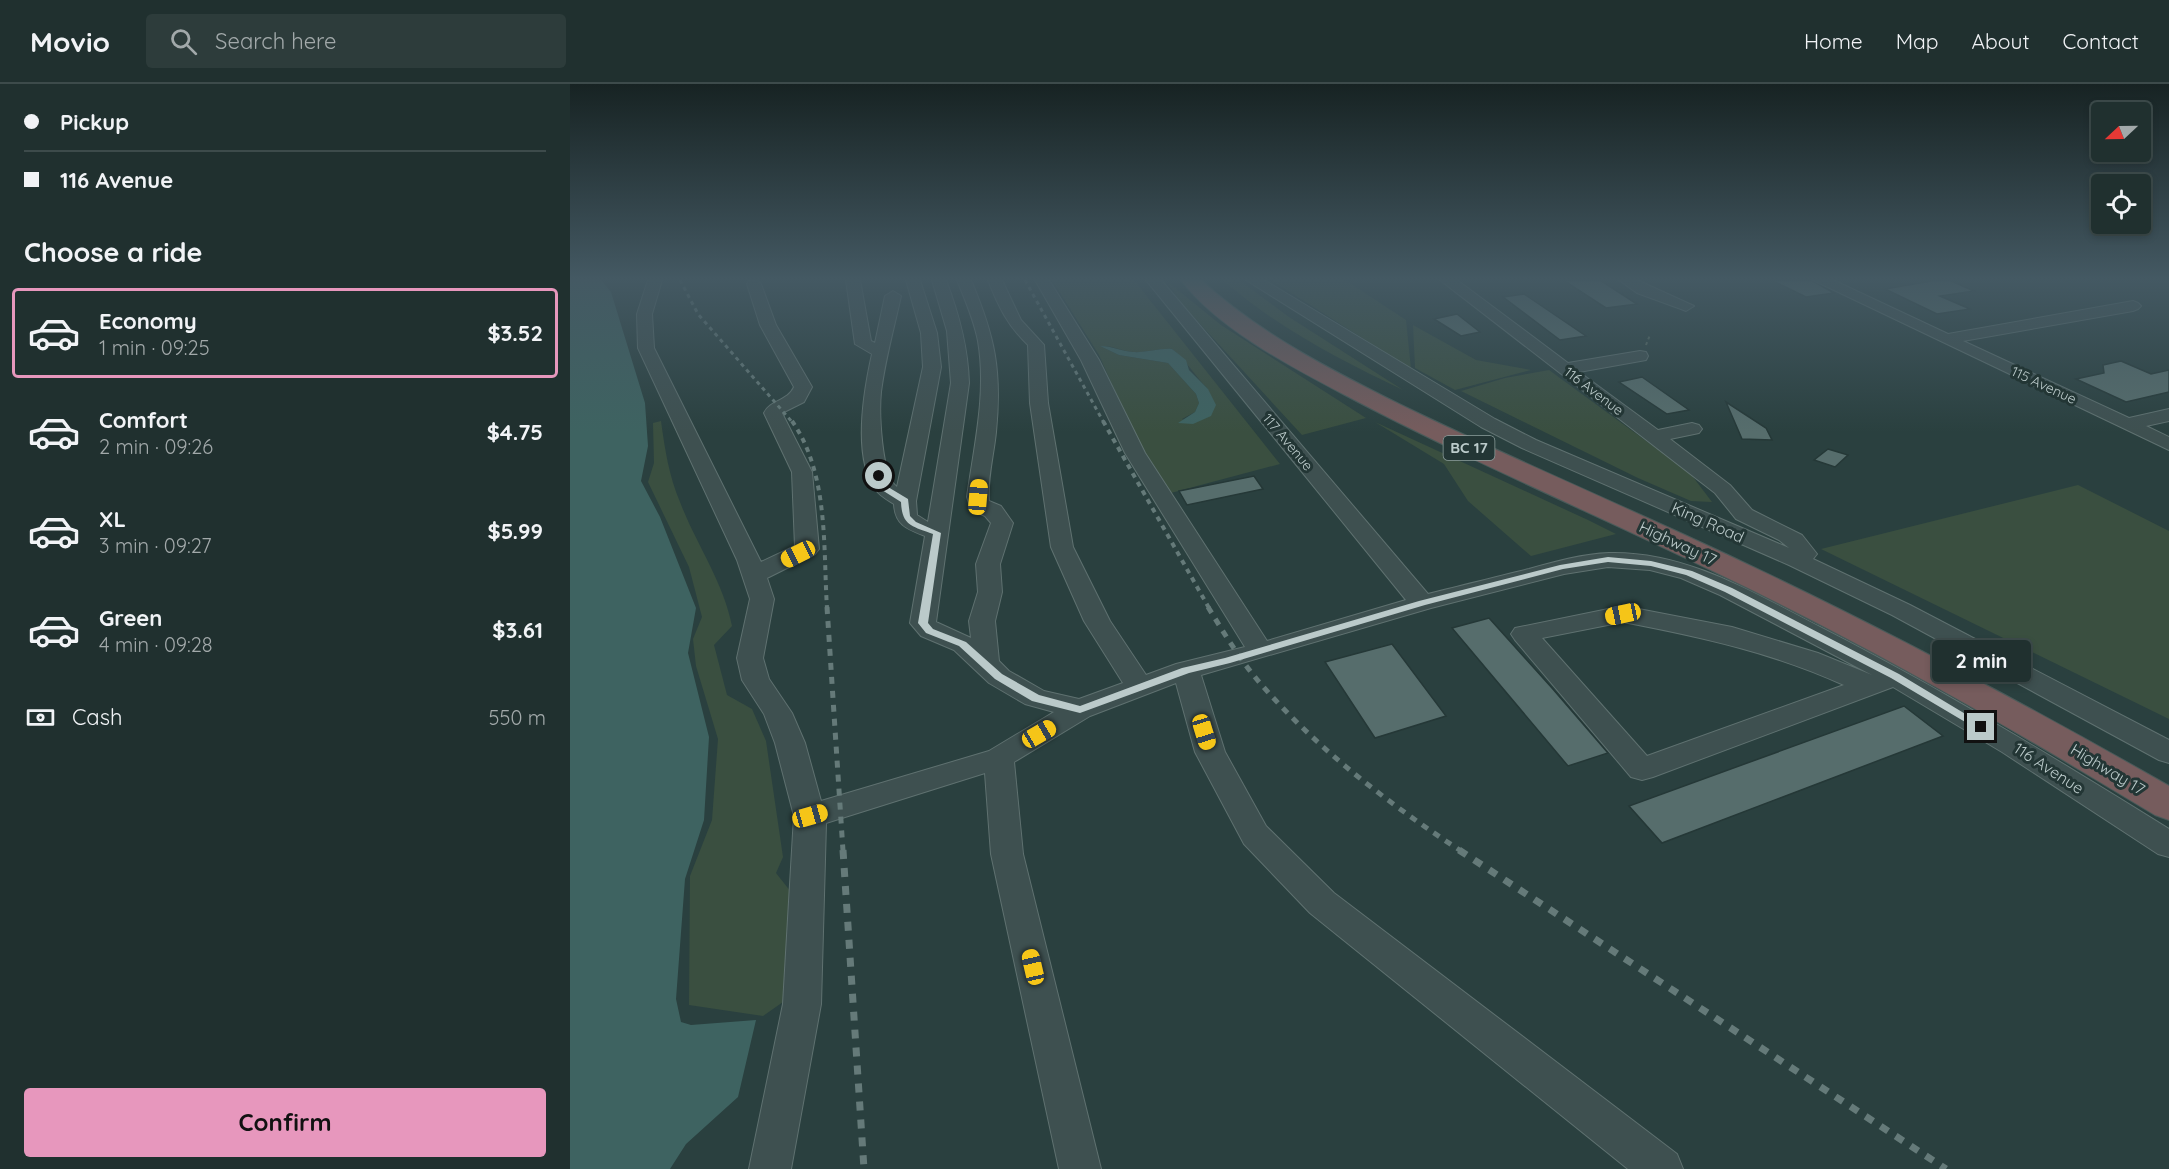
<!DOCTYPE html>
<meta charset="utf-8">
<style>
:root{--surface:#20302f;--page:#2d3c3b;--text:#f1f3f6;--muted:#a2a9aa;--line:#3d4b4b;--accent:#e797bd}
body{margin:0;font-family:Quicksand,sans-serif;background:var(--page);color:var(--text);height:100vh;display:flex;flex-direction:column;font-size:22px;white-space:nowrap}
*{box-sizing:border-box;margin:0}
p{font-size:20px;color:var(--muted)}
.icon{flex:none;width:33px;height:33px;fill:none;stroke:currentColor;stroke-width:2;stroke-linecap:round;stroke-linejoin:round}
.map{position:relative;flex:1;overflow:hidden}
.drawer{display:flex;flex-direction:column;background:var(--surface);width:570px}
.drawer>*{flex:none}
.top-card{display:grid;align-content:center;height:132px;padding:0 24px;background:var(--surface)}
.needle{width:39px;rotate:248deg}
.buttons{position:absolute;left:1521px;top:18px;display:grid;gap:12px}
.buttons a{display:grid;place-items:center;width:60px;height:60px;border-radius:6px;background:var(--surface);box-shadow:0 3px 9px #0003,0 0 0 2px var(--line);font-size:30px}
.end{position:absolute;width:27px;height:27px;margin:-14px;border:8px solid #bbcaca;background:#111;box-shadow:0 0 0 3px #111}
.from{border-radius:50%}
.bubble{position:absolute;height:42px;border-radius:6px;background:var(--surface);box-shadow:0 3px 9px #0003,0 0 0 2px var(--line);font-size:20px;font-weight:700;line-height:42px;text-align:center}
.car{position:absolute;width:18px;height:36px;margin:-18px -9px;border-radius:8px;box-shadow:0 0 4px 2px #0007;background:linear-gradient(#f5c518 24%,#345 0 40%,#f5c518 0 76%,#345 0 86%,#f5c518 0)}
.top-card b{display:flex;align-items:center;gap:21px;height:57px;font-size:22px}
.top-card b+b{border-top:2px solid var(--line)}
.top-card i{width:15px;height:15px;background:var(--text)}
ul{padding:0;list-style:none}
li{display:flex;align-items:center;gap:18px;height:90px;margin:0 12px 9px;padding:0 12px;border:3px solid transparent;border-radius:6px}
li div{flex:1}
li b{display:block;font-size:22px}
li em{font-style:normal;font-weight:700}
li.on{border-color:var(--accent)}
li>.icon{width:54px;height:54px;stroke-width:1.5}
h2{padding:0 24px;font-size:27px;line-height:72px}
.pay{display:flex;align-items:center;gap:15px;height:66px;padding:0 24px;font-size:22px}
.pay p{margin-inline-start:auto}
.button{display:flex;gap:12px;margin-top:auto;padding:12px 24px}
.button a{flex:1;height:69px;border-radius:6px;background:var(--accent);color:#111;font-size:24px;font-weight:700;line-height:69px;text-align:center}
header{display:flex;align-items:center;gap:36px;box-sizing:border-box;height:84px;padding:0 30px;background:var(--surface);border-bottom:2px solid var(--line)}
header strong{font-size:28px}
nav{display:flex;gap:33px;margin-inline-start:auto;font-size:21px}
.search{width:420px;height:54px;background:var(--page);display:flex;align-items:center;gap:15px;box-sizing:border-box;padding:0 21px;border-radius:6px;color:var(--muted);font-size:22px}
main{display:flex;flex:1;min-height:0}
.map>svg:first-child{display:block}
</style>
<header>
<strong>Movio</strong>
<div class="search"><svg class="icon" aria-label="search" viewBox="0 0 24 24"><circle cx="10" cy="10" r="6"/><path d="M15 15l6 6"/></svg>Search here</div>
<nav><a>Home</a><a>Map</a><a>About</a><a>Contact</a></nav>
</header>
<main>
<section class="drawer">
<div class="top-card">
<b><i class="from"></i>Pickup</b>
<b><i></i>116 Avenue</b>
</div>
<h2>Choose a ride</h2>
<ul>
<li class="on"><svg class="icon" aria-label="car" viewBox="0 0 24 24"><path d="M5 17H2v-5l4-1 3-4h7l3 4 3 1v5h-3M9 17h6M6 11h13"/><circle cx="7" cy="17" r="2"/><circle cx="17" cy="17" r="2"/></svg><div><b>Economy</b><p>1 min · 09:25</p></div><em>$3.52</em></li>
<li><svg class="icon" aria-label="car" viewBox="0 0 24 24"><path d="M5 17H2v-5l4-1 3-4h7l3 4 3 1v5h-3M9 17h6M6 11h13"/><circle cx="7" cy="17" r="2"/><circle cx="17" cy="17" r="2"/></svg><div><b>Comfort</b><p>2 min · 09:26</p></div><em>$4.75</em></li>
<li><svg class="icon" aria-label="car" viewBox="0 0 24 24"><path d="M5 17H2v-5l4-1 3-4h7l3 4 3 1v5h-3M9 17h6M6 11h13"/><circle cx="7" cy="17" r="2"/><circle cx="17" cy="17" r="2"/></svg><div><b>XL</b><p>3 min · 09:27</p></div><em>$5.99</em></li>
<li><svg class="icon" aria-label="car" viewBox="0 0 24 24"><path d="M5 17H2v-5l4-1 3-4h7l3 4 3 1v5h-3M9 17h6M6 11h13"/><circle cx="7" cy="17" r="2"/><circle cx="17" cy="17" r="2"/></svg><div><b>Green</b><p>4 min · 09:28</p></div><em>$3.61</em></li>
</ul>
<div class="pay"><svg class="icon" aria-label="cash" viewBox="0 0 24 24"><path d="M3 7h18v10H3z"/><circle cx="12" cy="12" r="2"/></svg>Cash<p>550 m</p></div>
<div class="button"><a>Confirm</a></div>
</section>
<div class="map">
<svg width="1599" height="1085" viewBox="0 0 1599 1085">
<rect width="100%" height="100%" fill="#2a403f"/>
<g fill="#3a4f40" fill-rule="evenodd">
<path d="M482,196H564L710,380L597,410L572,368L529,271ZM530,262C543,261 551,267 563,268C577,269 590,264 602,265C617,277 624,291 638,305L623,340L612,335L625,328L629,319L626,310L598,279L549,271Z"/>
<path d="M653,196H669L719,233L833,306C770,276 706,243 653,196Z"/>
<polygon points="701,196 775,196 836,236 841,285"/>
<polygon points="598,198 651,241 796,334 732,351 609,217"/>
<polygon points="843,241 906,276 961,286 885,306 845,284"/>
<polygon points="979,286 1120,389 1142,418 1121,417 1068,394 891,307 935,294"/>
<path d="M91,337C95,366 99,392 110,418C126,460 153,497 162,542L144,561L157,611L182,625L196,657L213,773L206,789L221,808L213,918L193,932L119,921L120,792L142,736L148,655L126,582L123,555L132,533L119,483L78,398L84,379L83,339Z"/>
<polygon points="805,338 1018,436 1046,450 961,472 898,417 874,380"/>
<polygon points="1508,401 1599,447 1599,635 1251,465"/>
</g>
<g fill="#3e6361">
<polygon points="0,196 31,196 41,208 75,319 78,362 71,397 90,433 126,524 118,569 139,653 134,736 115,795 106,915 111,938 121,941 186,936 168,1013 116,1060 100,1085 0,1085"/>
<path d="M530,262C542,262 551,267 563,268C576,269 589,264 602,265L616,276L619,286L638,305L646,321L641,332L623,340L608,339L625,328L629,319L626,310L598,279L549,271Z"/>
</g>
<g fill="#566d6c" stroke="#253837" stroke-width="1.5">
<polygon points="993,196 1030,196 1067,220 1036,224"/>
<polygon points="1201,196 1241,196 1264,209 1236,213"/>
<polygon points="1367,196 1379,196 1404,207 1370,212 1400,225 1367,230 1315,205"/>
<polygon points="954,210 957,212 1016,252 990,256 933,213"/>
<polygon points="887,230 910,248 891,252 864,235"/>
<polygon points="1551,277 1581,290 1599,286 1599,308 1556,318 1506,295 1534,289 1533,281"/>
<polygon points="1072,293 1119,326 1097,330 1049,298"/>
<polygon points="1156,318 1196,344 1202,356 1172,355"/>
<polygon points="1258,365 1278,371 1265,383 1244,376"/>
<polygon points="684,392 693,405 617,421 609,407"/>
<polygon points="919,534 982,604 1038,669 998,682 882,544"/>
<polygon points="822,560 876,632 805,654 755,578"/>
<polygon points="1334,622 1373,652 1092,759 1059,722"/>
</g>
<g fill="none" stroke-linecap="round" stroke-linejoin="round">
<defs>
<g id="minor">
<path d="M78,196H92L82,230L84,264L191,478L225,462L222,388L194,329C200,316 218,317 224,303L190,241L177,200L179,197L187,196L191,200L206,241L242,303L234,318L212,329L242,388L249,465L245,470L197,494L204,515L193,574L199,595L222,629L235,659L251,717L419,667L484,628L455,620L419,599L384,566L351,552L340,539L355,452C337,445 325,441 324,420C318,416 310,412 306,406C282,374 294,306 302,270L285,260L276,196H290L301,257L305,259L315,212L323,207L331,212C324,244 315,276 311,308C309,327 311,392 327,403L353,283L351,249L336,196H350L367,249L371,283L346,417L347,431L358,438L381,299L377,247L362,196H376C389,230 398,263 399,299L366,538L401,554L399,537L408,508L406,480L421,439L415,432L401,425L397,413C404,362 417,309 408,257C404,236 395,216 387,196H401C425,253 432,286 426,348C424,370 417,395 419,417L431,422L443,439L430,480L432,508L425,537L429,577L439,587L474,607L509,615L553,599L514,537L481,463L460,319L458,261C438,242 428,222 418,196H432L451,236L474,261L478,319L503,463L540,537L576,591L606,580L675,563L555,369L511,276L465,196H479L529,276L575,369L697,557L836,516L576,196H591L858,510C891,502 925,493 959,485C984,478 1012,470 1039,469C1116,467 1184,509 1250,543C1370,604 1485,674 1599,745V773L1588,770L1432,668L1323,603L1083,693L1072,696L1061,693L945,556L941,550L945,544L1053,522L1162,543L1248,569L1302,591L1150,511L1111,494L1080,486L1038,483L994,490L861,524L631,591L655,668L696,742L764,809L1107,1070L1113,1085H1058L740,829L674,760L625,668L606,599L520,632L444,678L453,770L531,1085H489L421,770L415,689L256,739L251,920L221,1085H179L213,920L224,732L205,659L194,630L172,596L167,574L180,515L167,476L68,264L67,230ZM1053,538C1131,553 1201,568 1274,601L1077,672L972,554Z"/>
<polygon points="676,196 694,196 925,335 966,356 1219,464 1209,456 1166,435 1145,409 870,196 887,196 998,279 1070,267 1076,268 1078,272 1076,276 1009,288 1088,346 1122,339 1129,341 1132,345 1129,349 1100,355 1160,401 1182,426 1232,451 1247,470 1243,475 1340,521 1599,656 1599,679 1589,676 1322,531 1219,481 952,364 911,343"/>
<polygon points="1049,196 1067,196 1124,222 1116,227 1111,225 1067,209"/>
<polygon points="1243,196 1263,196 1378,250 1563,217 1568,219 1571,222 1568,225 1563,227 1393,257 1559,334 1599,325 1599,337 1576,342 1599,353 1599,366"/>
</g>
<path id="highway" d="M611,196H631C690,250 761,286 831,321C922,365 1014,405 1106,447C1275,524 1438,610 1599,702V736L1585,731C1443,645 1299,562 1149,490C1025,430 898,376 775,311C722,283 648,245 611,196Z"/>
</defs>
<use href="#minor" stroke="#5f7170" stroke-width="2"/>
<use href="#highway" stroke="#495b5a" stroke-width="2"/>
<polyline stroke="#586b62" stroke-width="2" stroke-dasharray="3 3" stroke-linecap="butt" points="1076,261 1080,251"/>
<use href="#minor" fill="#3e5050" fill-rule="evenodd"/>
<use href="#highway" fill="#765c5d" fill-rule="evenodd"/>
<g stroke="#657a79" stroke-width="3" stroke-dasharray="4 4" stroke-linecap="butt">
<polyline points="110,196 128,230 223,339"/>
<polyline points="455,196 534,339"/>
</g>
<g stroke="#657a79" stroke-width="4" stroke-dasharray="5 5" stroke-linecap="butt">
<path d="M222,337C259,390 253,463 257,524"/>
<polyline points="533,337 639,524"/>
</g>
<g stroke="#657a79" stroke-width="5" stroke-dasharray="7 7" stroke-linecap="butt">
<polyline points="257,523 273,767"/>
<path d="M638,523C654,549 670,576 690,599C747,665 819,720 891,767"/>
</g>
<g stroke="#657a79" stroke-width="7" stroke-dasharray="9 9" stroke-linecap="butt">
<polyline points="273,766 294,1085"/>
<polyline points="889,766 1376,1085"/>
</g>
</g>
<linearGradient id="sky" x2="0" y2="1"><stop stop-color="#172323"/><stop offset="0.56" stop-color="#445963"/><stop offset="1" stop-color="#445963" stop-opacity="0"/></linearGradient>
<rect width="1599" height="348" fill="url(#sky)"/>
<path fill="#bbcaca" d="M306,390H312L318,403L338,415L340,432L346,438L371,449L358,539L363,545L396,558L432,590L469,611L510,622L612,584L655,574L849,517L990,481L1038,473L1081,477L1122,487L1162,504L1329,590L1417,643L1407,645L1321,594L1155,508L1116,491L1081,482L1038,478L993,485L855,521L660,579L619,589L510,629L462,617L425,595L389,562L356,549L348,539L363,450C342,442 332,442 331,418L312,406Z"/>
<g text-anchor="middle" stroke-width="6" stroke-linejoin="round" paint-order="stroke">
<g font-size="14" fill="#bbcaca" stroke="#233635">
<text transform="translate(1474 301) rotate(25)" y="5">115 Avenue</text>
<text transform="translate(1024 307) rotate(37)" y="5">116 Avenue</text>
<text transform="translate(718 358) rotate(50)" y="5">117 Avenue</text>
</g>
<rect fill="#233635" stroke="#8d9e9d" stroke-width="1.5" x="873.5" y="352" width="51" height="24" rx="4.5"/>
<g font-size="15" font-weight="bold" fill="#bbcaca">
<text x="899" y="369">BC 17</text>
</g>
<g font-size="16" fill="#bbcaca" stroke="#233635">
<text transform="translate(1138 438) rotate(24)" y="6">King Road</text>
<text transform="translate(1108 459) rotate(25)" y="6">Highway 17</text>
<text transform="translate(1479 684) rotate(33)" y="6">116 Avenue</text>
<text transform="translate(1538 685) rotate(31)" y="6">Highway 17</text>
</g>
</g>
</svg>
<div class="buttons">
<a><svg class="needle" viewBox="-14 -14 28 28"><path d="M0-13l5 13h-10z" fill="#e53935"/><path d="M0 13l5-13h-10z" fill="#a2a9aa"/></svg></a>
<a><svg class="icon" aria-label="locate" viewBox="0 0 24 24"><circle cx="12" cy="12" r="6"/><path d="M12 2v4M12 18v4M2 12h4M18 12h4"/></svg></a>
</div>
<i class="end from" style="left:309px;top:392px"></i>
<i class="end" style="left:1411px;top:643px"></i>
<div class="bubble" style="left:1362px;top:556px;width:99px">2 min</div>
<i class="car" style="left:408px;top:413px;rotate:5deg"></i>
<i class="car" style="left:228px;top:470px;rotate:243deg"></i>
<i class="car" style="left:1053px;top:530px;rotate:258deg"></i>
<i class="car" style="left:634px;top:648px;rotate:163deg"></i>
<i class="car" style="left:469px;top:650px;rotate:60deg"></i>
<i class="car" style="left:240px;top:732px;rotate:74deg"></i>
<i class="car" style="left:463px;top:883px;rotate:347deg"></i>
</div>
</main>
